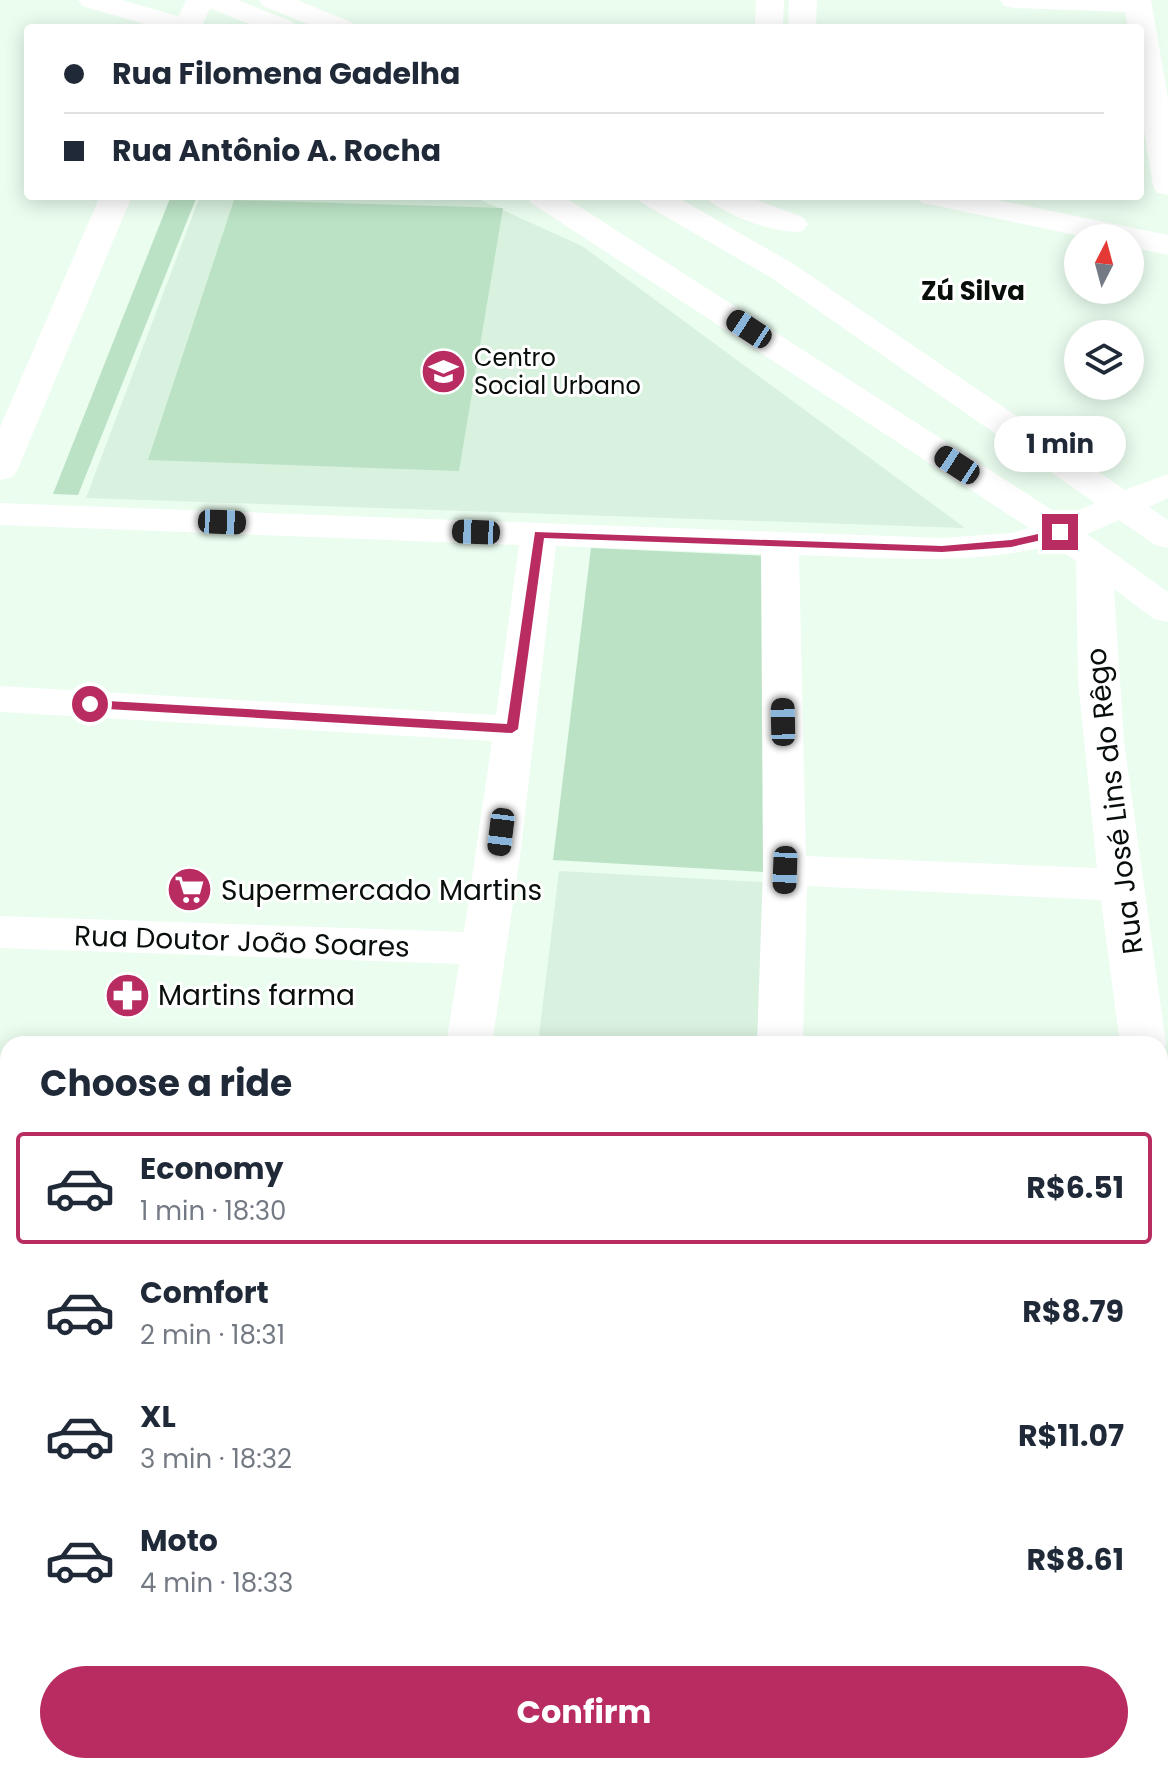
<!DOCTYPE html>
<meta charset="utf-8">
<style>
:root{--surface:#fff;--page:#f6f6f7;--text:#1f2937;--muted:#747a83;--line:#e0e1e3;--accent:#b82c62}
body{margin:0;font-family:Poppins,sans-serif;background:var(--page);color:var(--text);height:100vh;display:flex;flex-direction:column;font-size:30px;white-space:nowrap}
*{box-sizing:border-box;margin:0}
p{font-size:26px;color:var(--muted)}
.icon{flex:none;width:44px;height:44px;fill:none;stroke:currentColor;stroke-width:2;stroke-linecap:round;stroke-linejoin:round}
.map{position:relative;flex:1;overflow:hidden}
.panel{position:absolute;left:0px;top:1036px;width:1168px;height:738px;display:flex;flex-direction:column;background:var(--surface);border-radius:24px 24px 0 0;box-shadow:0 4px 20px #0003}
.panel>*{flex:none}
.hud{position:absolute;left:24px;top:24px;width:1120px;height:176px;border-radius:8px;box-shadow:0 4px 20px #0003;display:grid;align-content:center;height:176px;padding:0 40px;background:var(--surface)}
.needle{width:52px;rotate:6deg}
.controls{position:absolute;left:1064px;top:224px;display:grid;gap:16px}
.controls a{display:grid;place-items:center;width:80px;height:80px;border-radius:50%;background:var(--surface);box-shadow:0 4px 20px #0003;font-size:40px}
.end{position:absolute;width:36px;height:36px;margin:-18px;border:10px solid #b82c62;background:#fff;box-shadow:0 0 0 4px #fff}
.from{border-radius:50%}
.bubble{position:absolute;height:56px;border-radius:28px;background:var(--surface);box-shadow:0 4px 20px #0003;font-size:26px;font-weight:700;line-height:56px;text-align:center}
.car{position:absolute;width:24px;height:48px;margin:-24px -12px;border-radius:10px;box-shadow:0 0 6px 2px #0007;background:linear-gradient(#222 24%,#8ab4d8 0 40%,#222 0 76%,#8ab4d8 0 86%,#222 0)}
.hud b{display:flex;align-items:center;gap:28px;height:76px;font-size:30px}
.hud b+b{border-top:2px solid var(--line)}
.hud i{width:20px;height:20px;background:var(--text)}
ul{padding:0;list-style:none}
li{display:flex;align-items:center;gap:24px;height:112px;margin:0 16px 12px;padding:0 24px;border:4px solid transparent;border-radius:8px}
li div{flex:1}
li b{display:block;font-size:30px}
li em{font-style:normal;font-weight:700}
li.active{border-color:var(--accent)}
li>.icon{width:72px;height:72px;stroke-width:1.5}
h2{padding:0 40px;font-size:36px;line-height:96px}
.primary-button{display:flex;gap:16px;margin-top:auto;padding:16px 40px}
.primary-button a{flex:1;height:92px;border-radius:48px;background:var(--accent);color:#fff;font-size:32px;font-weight:700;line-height:92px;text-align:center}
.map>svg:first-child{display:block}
</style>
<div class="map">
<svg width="1168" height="1773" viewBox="0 0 1168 1773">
<rect width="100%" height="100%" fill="#eafdef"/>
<g fill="#d9f1df">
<polygon points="200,196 474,197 582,246 965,528 86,498"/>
<polygon points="559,871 778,883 772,1044 538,1044"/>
</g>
<g fill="#bbe2c5">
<polygon points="171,196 197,196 78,495 53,494"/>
<polygon points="234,200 503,208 459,471 148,460"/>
<polygon points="591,548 789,557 782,873 553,860"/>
</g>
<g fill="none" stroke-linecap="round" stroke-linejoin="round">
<g fill="#fff" fill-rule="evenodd">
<polygon points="78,0 122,0 198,22 202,28 158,28 82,6"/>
<polygon points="200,0 238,0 293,22 297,28 259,28 204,6"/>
<polygon points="259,0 297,0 351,22 355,28 317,28 263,6"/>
<polygon points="756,0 784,0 783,28 755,28"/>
<polygon points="789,0 817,0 816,28 788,28"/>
<polygon points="1000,0 1151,0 1168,98 1168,195 1157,193 1153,186 1140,106 1140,28 1128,28 1125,12 1014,8 1004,6"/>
<path d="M526,196H563L1063,517L1095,503L770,277L642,203L637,196H675L792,263L1125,490L1168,474V498L1149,507L1168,520V548L1155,545L1119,520L1087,534L1168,592V622L1154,619L1114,589L1124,741L1166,1044L1160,1056V1044H1120L1101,900L807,886L803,1044H757L763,870L761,554L556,546L520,857L492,1044H446L459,964L0,948V916L464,932L492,741L0,712V686L496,715L519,545L0,525V503L942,538L1011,533L1029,528L531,203ZM1053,545L1076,561L1078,680L1097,868L806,856L799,555C885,558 969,566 1053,545Z"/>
<path d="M705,196H746L803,217L808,224L803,231C782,236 718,214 705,196Z"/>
<polygon points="917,196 978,196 1168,235 1168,255 1130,247 1130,238 1089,238 933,205 922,203"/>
<polygon points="1160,1158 1168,1161 1168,1302 1160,1301"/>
<polygon points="0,1186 8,1187 8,1227 0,1226"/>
<polygon points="0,1531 8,1532 8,1584 0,1583"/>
<polygon points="1160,1585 1168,1586 1168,1640 1160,1639"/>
<polygon points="1168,1688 1168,1746 1160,1749 1160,1691"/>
<polygon points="8,1756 8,1766 64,1766 62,1773 2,1773"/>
<rect x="697" y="1766" width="60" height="7"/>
</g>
<g fill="#fff" fill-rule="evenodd">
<polygon points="186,0 214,0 201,28 173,28"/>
<polygon points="100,196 132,196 18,469 13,477 0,480 0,427"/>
</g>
</g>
<polygon fill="#b82c62" points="1060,529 1064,530 1064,535 1011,547 942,552 544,538 518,729 512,733 90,708 84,704 90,700 507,724 535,532 942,546 1011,540"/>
<defs>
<symbol id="school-disc" viewBox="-11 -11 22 22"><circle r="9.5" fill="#b82c62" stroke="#fff"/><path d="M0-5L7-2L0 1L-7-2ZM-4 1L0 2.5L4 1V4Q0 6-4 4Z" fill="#fff"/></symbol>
<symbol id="supermarket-disc" viewBox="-11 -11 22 22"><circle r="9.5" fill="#b82c62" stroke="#fff"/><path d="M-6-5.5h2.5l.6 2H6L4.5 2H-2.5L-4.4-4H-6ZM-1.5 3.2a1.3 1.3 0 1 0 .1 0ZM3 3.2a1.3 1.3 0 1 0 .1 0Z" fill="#fff"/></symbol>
<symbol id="pharmacy-disc" viewBox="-11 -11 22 22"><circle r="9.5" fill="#b82c62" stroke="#fff"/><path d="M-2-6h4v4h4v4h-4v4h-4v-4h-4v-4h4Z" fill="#fff"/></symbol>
</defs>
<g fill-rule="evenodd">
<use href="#school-disc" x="418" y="346" width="51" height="51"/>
<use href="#supermarket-disc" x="164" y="864" width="51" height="51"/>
<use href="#pharmacy-disc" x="102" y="970" width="51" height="51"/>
</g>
<g text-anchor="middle" stroke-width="6" stroke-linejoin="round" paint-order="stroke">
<g font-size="24" fill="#080e09" stroke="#fff" text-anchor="start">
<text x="474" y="366">Centro<tspan x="474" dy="28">Social Urbano</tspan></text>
</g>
<g font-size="26" font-weight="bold" fill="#080e09" stroke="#fff">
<text x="973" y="300">Zú Silva</text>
</g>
<g font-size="28" fill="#080e09" stroke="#fff">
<text transform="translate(1114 801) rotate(-97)" y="10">Rua José Lins do Rêgo</text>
<text transform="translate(242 941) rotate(2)" y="10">Rua Doutor João Soares</text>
</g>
<g font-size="28" fill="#080e09" stroke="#fff" text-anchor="start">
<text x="221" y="900">Supermercado Martins</text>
<text x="158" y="1005">Martins farma</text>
</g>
</g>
</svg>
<div class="controls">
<a><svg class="needle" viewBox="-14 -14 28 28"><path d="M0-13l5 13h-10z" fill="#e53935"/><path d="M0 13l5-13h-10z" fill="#747a83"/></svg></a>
<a><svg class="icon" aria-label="layers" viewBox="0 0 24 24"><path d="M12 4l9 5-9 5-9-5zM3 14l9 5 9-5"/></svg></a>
</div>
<i class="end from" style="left:90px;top:704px"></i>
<i class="end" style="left:1060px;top:532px"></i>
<div class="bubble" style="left:994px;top:416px;width:132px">1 min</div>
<i class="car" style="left:749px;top:329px;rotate:303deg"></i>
<i class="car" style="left:957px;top:465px;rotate:303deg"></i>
<i class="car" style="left:222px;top:522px;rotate:92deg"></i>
<i class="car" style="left:476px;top:532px;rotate:272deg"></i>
<i class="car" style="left:783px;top:722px;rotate:359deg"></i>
<i class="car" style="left:501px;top:832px;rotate:187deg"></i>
<i class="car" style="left:785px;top:870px;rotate:182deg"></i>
<div class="hud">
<b><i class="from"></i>Rua Filomena Gadelha</b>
<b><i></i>Rua Antônio A. Rocha</b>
</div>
<section class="panel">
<h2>Choose a ride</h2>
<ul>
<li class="active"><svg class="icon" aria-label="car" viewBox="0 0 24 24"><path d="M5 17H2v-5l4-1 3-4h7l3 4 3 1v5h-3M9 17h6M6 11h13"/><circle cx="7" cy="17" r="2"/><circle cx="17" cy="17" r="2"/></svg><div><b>Economy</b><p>1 min · 18:30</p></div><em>R$6.51</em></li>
<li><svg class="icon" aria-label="car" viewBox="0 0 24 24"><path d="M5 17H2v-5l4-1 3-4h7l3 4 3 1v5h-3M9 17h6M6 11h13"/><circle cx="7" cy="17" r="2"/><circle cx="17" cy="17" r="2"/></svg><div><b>Comfort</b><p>2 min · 18:31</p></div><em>R$8.79</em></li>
<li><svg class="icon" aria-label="car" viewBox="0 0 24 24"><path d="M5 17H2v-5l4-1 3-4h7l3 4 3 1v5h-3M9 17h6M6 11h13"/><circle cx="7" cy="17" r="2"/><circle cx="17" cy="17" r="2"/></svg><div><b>XL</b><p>3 min · 18:32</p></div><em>R$11.07</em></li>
<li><svg class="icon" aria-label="car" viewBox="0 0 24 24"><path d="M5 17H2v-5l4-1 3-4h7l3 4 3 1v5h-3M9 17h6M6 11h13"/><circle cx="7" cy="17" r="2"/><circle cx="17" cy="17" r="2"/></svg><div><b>Moto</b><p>4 min · 18:33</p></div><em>R$8.61</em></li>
</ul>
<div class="primary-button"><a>Confirm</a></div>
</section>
</div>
